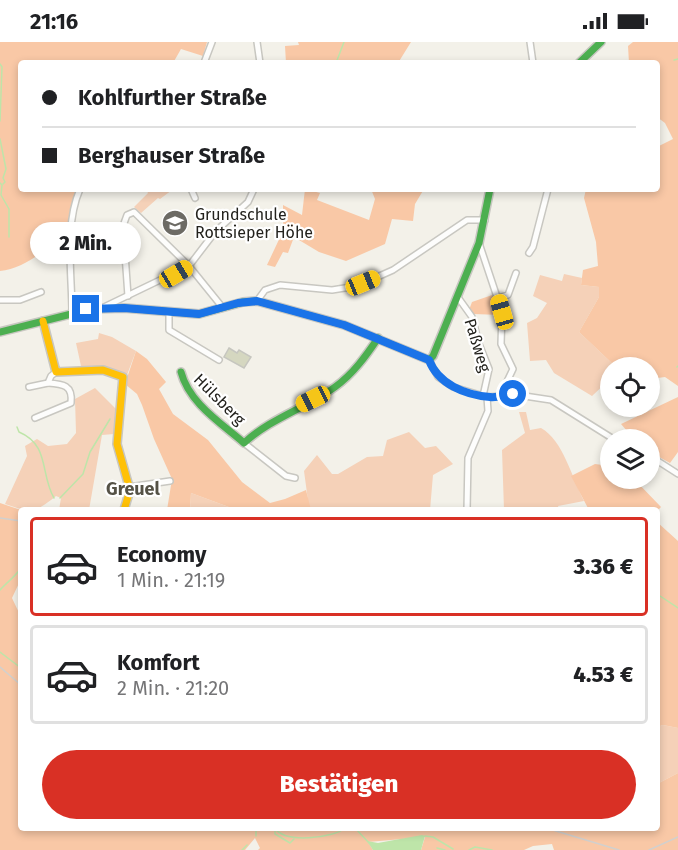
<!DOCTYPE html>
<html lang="de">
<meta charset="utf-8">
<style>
:root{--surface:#fff;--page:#f2f2f2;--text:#202124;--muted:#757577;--line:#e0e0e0;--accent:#d93025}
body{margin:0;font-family:"Fira Sans",sans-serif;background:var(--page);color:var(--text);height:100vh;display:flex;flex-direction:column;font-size:22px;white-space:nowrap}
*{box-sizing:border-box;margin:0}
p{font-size:20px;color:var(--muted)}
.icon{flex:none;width:33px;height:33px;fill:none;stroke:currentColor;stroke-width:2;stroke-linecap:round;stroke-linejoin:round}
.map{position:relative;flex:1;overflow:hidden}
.panel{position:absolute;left:18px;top:465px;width:642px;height:324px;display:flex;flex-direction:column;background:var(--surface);border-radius:6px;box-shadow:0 3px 9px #0003}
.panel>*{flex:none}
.top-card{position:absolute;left:18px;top:18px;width:642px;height:132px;border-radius:6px;box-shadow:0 3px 9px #0003;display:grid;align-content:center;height:132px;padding:0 24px;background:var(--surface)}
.buttons{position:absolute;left:600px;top:315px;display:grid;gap:12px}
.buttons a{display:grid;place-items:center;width:60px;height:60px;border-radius:50%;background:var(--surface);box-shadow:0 3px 9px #0003;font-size:30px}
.end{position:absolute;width:27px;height:27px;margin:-14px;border:8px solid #1a73e8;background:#fff;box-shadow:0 0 0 3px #fff}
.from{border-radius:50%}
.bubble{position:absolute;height:42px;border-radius:21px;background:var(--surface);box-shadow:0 3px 9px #0003;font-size:20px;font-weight:800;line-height:42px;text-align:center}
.car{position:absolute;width:18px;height:36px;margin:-18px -9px;border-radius:8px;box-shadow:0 0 4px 2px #0007;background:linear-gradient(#f5c518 24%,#345 0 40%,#f5c518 0 76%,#345 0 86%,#f5c518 0)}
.top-card b{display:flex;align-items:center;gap:21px;height:57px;font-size:22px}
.top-card b+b{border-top:2px solid var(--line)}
.top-card i{width:15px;height:15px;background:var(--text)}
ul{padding:10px 0 0;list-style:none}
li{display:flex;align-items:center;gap:18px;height:99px;margin:0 12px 9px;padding:0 12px;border:3px solid var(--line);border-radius:6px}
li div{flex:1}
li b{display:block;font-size:22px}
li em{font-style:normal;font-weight:800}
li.active{border-color:var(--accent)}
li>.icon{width:54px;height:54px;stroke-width:1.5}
.cta{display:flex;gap:12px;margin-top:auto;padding:12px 24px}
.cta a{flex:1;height:69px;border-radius:36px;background:var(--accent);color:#fff;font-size:24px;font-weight:800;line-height:69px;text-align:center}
.status{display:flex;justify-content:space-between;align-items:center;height:42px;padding:0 30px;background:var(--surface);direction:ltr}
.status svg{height:16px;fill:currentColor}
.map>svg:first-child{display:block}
</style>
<div class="status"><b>21:16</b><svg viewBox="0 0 49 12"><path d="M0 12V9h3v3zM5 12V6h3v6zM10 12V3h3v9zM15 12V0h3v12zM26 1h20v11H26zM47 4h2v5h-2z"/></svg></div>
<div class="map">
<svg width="678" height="808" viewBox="0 0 678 808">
<rect width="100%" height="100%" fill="#f3f1e9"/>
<g fill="#f5d1b8">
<polygon points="146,147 171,147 172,148 160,157 158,156 141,171 134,165 148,151"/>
<polygon points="564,232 582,236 581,243 599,245 599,255 579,290 616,325 610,326 610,337 592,354 554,331 546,318 530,319 527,281 537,276 547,261 533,254 540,233 562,239"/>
<polygon points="99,291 112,295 136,309 127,333 100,324 81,324 76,301 98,297"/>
<path d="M95,346L118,369L115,401L114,392L102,393L89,468H59L61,456L56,454C35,471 31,471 5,462L27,414L25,404L37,397L48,404L67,402L76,391L75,357Z"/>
<path d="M519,370H526L530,388L541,386C563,398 572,436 584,459L558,464L559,468H504L502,408L525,391Z"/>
<polygon points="409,390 425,406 436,404 453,422 433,433 430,468 309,466 304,429 317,413 332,432 338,432 367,415 383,414 387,398"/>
<polygon points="191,451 237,468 190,468"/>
<polygon points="663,683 678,686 678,731 657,742 657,685"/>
</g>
<g fill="#f9c8a6">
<path d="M0,0H207L203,14L181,7L173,21H21V147H78L71,167L69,195C46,205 25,227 0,229Z"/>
<polygon points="298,0 411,0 398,21 286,21 285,4 299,3"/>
<polygon points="633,0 678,0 678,344 665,335 650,337 650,326 616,325 579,290 599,255 599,245 581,243 583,228 598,224 596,200 584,156 586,147 657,147 657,105 673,97 665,81 657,75 657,21 629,21 628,4"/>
<polygon points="305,147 320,151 317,158 369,178 375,157 371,147 424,147 415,162 413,179 392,177 385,202 346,219 319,210 294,195 288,211 283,210 275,225 267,223 283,189 283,163 302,173"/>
<polygon points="495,252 500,273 474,272 469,268 472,260"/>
<polygon points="136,309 147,317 166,340 159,347 173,372 208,398 242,440 270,461 285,457 306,448 311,468 237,468 191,451 190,468 167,468 172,437 154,397 142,363 137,352 125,342"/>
<polygon points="678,355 678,410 670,421 650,410 650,398 634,397 621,382"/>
<polygon points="595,422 610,424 610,436 634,437 661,465 657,469 589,468 571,434"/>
<polygon points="0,461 21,468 21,537 12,556 21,575 21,786 657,786 657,742 678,731 678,808 554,808 552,802 533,804 524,808 421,808 425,795 368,800 373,808 258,808 260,806 255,796 245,808 0,808"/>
<polygon points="657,480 678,499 678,686 663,683 657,685"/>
</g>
<polygon fill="#bee5a9" points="422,793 425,794 421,808 373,808 367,799 378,801"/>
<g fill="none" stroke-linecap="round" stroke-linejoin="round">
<g stroke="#bee5a9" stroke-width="1.5">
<polyline points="674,18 678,17"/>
<polyline points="336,21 344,0"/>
<polyline points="0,22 2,25 0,79"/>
<polyline points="0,97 6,127 3,136 5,140 3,142"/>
<polyline points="0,141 2,143 1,153 9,167 9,195"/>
<polyline points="677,325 678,324"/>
<path d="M17,385L19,390C50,403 40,432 54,456"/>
<polyline points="60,456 83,432 90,410 110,377"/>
<path d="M0,548C7,540 15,535 21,526"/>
<polyline points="657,552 678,566"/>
<polyline points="0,610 21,626"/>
<path d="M275,786C285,802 332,796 346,786"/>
<polyline points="355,786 370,802"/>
<polyline points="275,788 275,792 290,801 294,797"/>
<polyline points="256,794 256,786"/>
<polyline points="425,794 433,795 453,807"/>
<polyline points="437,806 445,808"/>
<polyline points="242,808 247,803"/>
<polyline points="469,808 475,805 492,808"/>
</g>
</g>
<polygon fill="#d5d7c0" stroke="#c6c6bf" stroke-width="1.5" points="229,306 237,311 239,308 251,315 244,326 224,315"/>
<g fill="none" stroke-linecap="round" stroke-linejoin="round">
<defs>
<g id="street">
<polyline points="257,0 260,21"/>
<polyline points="530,0 533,21"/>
<polyline points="204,21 212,0"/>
<polyline points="191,147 195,156"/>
<polyline points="479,201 502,270 501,302 513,327 500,354"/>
<polyline points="529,211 533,205 548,147"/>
<polyline points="128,254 123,184 127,173 134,170 189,224 223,266"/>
<polyline points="457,254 472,275 479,302 489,327 483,354"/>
<polyline points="498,256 508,253 516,231"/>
<polyline points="0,258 20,258 41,250"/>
<polyline points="257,259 265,248 280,243 332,248 357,244 393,228 467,178 485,178"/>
<polyline points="104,265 189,224 215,190 248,160 254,147"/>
<polyline points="169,270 169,288 219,318"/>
<path d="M72,272C72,232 64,184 80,147"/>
<polyline points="429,318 438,335 453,345 487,355 518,353 551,358 615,398"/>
<polyline points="29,345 48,341 51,334 56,330"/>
<path d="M35,376L71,361C73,343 63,342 48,341"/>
<polyline points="244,401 286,434 295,436"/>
<polyline points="650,414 678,432"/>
<polyline points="129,445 170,439"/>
<polyline points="467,468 468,416 488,369 487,355"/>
</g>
<g id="fast">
<polyline points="579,21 601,0"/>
<polyline points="0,290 91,267 124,266 199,272 243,260 257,259 344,283 429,318 433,314 479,201 490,147"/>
<path d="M181,330C189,361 221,381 244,401C271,376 306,366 335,345C353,332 366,314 378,296"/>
</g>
<polyline id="slow" points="43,279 56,330 103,328 123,335 117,402 130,448 124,468"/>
</defs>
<use href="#street" stroke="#c8c7c1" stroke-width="8"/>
<use href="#fast" stroke="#c8c7c1" stroke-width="10"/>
<use href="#slow" stroke="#c8c7c1" stroke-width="10"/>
<use href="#street" stroke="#fdfdfc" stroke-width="5"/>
<use href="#fast" stroke="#4caf50" stroke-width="7"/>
<use href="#slow" stroke="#ffc107" stroke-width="7"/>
<g stroke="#d1d0ce" stroke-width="1.5">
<polyline points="0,476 21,479"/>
<polyline points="0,625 21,643"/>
<polyline points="546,786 619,808"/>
<polyline points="649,808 678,795"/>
</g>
</g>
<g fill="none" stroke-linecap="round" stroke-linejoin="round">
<path stroke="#1a73e8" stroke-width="8" d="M86,267L124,266L199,272L238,261L257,259L344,283L429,318C438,342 465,353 490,355C497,356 505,353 513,352"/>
</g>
<defs>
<symbol id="school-disc" viewBox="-11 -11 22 22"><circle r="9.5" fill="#6c6a64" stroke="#fff"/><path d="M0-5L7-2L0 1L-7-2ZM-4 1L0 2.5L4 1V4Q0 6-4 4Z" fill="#fff"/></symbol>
</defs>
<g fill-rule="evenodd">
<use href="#school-disc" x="160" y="166" width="30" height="30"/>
</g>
<g text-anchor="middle" stroke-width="4.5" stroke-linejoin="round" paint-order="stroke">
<g font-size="16" fill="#23221d" stroke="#fff" text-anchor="start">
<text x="195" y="178">Grundschule<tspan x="195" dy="18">Rottsieper Höhe</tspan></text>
</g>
<g font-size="16" fill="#23221d" stroke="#fff">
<text transform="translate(478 303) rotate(73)" y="6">Paßweg</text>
<text transform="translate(220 357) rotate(45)" y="6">Hülsberg</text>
</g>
<g font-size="18" font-weight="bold" fill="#555246" stroke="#fff">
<text x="133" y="453">Greuel</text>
</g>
</g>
</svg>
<div class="buttons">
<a><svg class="icon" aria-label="locate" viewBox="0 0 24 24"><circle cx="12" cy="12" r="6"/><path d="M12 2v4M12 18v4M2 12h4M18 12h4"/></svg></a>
<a><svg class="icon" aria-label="layers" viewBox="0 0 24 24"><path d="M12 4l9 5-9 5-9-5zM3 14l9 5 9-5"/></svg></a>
</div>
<i class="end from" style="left:513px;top:352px"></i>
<i class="end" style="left:86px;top:267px"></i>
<div class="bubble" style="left:30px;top:180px;width:111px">2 Min.</div>
<i class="car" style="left:176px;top:232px;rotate:59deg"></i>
<i class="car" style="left:363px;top:241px;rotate:68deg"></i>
<i class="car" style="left:502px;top:270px;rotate:344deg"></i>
<i class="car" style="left:313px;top:357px;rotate:244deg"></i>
<div class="top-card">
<b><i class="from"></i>Kohlfurther Straße</b>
<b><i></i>Berghauser Straße</b>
</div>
<section class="panel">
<ul>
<li class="active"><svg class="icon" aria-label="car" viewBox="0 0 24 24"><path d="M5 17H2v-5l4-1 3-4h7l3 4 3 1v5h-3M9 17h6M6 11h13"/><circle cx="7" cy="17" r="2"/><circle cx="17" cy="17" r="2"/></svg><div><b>Economy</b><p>1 Min. · 21:19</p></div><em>3.36 €</em></li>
<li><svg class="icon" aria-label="car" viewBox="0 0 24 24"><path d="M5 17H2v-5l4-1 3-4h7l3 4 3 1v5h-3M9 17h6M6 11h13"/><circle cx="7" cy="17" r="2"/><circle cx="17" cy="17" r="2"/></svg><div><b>Komfort</b><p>2 Min. · 21:20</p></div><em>4.53 €</em></li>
</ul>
<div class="cta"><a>Bestätigen</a></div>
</section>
</div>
